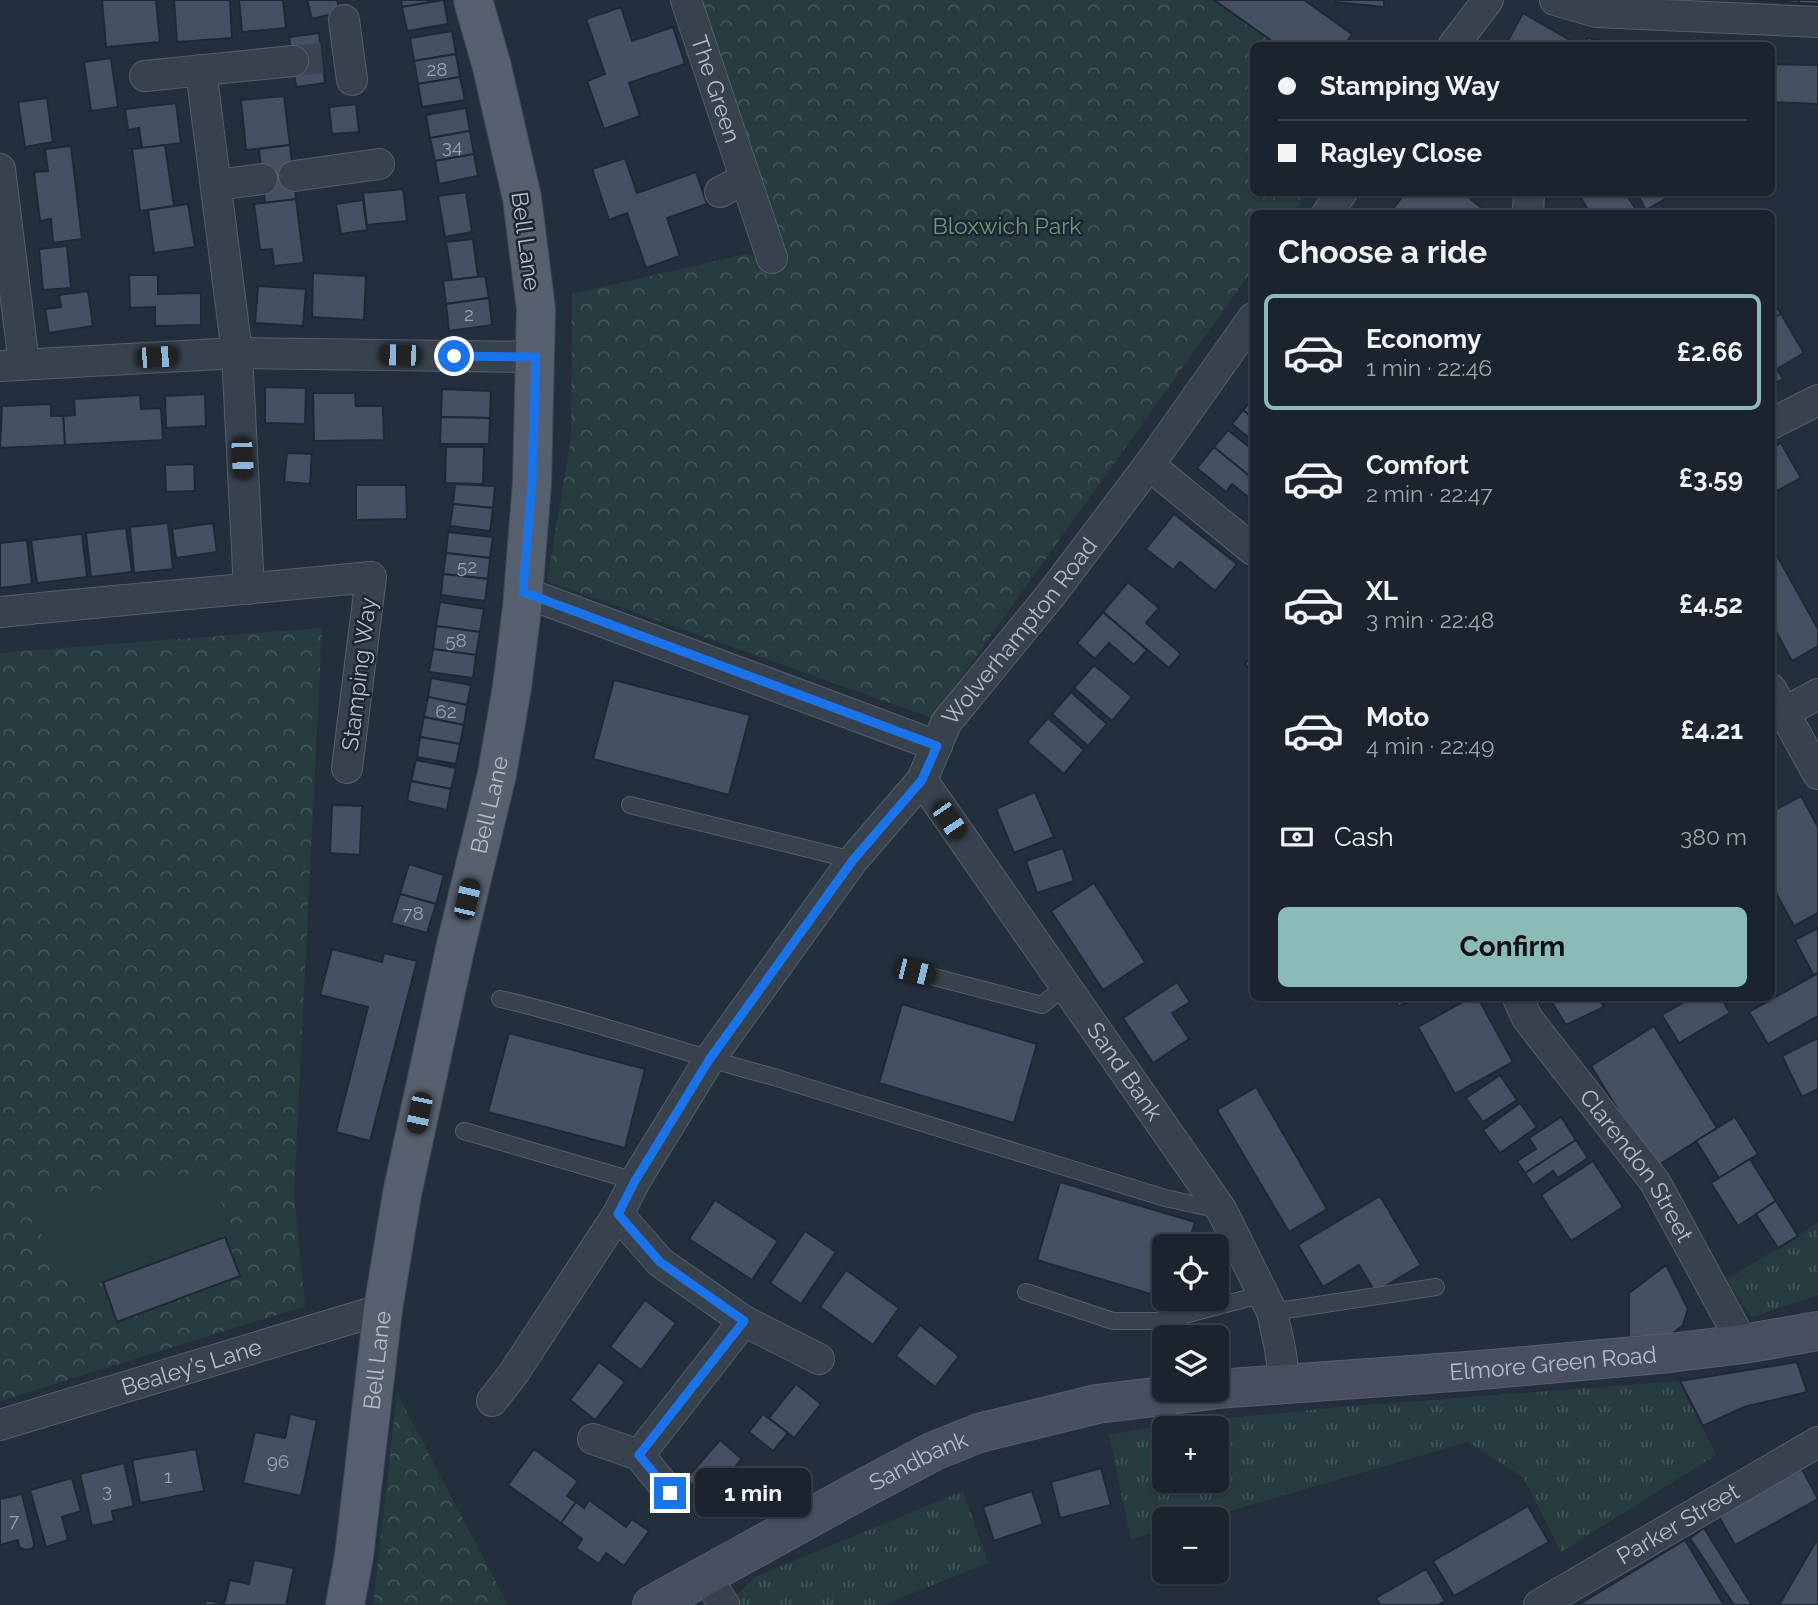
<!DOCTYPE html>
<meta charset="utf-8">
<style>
:root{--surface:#1b232e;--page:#282f3a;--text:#f1f3f6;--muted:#a0a4aa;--line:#39404a;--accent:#8bbbb9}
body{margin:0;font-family:Raleway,sans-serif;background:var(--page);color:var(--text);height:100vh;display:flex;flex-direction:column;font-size:26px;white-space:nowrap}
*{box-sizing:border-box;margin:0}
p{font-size:23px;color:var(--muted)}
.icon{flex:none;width:38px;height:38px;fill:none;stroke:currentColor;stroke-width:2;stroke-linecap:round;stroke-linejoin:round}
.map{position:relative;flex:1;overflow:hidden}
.drawer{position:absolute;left:1250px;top:210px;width:525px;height:791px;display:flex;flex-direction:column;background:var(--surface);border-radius:10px;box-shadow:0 2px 5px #0004,0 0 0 2px var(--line)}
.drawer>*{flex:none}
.hud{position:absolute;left:1250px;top:42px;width:525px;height:154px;border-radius:10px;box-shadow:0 2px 5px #0004,0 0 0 2px var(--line);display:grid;align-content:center;height:154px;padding:0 28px;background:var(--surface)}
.tools{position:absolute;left:1152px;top:1234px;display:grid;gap:14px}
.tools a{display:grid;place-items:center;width:77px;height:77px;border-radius:10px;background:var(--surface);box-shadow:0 2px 5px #0004,0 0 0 2px var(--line);font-size:35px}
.end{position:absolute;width:32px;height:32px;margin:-16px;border:9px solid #1a73e8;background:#fff;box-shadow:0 0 0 4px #fff}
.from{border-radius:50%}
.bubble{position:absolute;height:49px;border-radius:10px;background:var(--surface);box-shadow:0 2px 5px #0004,0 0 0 2px var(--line);font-size:23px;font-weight:700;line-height:49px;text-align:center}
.car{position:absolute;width:21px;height:42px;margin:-21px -10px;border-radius:9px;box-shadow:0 0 5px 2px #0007;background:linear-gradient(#222 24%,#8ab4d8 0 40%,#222 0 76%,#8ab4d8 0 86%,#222 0)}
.hud b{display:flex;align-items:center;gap:24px;height:66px;font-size:26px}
.hud b+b{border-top:2px solid var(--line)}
.hud i{width:18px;height:18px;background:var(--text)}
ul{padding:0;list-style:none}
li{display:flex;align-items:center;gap:21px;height:116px;margin:0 14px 10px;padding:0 14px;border:4px solid transparent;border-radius:10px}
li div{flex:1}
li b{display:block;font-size:26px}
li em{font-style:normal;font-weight:700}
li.on{border-color:var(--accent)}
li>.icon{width:63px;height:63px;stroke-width:1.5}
h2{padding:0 28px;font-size:32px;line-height:84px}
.pay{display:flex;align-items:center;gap:18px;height:77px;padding:0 28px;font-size:26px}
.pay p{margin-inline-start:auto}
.action{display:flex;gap:14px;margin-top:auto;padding:14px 28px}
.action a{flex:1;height:80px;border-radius:10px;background:var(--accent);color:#111;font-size:28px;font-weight:700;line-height:80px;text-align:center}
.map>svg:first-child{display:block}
</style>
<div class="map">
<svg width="1818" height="1605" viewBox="0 0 1818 1605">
<defs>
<pattern id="grass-tufts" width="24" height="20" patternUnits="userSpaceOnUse" patternTransform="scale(1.75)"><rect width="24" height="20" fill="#263c3f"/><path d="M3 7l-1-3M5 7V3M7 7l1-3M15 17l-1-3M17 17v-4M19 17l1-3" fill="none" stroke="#435659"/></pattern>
<pattern id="park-crowns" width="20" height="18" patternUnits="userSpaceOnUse" patternTransform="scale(1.75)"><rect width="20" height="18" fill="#263c3f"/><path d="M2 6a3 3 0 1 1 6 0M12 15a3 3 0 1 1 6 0" fill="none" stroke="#435659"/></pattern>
</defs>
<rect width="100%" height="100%" fill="#242f3e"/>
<g fill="url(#grass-tufts)" fill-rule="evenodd">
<polygon points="1818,1223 1818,1295 1752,1317 1726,1280"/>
<path d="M1680,1381L1716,1455L1561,1552L1523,1477L1468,1442L1202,1519H1164V1530L1131,1539L1109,1435L1168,1424L1341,1407ZM1164,1428H1216V1480H1164Z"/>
<polygon points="963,1491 988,1563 883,1605 734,1605 732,1600 755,1577"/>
</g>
<g fill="url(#park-crowns)">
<polygon points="699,0 1214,0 1279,45 1253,46 1253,192 1308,193 1293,213 1253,214 1253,269 932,718 547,581 571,439 572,294 746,254 785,269"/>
<polygon points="322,628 294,1194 305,1306 0,1401 0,653"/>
<polygon points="397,1393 508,1605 373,1605"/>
</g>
<polygon fill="#263c3f" points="194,1173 212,1180 234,1232 73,1293 26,1204 180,1174"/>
<g fill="#455162" stroke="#1f2835" stroke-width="2">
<polygon points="102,0 156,0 160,42 106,47"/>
<polygon points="174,0 230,0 232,38 177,42"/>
<polygon points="239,0 283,0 286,28 242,32"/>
<polygon points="307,0 337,0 340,12 312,19"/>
<polygon points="401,0 442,0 402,7"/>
<polygon points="444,0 448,24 407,31 402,7"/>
<polygon points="1214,0 1304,0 1352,34 1344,46 1279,46"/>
<polygon points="1335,0 1384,0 1384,7 1335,2"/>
<polygon points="1758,0 1799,0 1799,3"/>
<polygon points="1799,0 1818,0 1818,4 1799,3"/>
<polygon points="621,7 632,41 673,27 685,64 629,83 640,116 604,129 587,81 605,74 586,19"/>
<polygon points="1523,13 1580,46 1505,46"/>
<polygon points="452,31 456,54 414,61 410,38"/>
<polygon points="319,33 325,83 296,87 289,37"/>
<polygon points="1587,38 1632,46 1586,46"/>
<polygon points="456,54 460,77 418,84 414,61"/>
<polygon points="111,58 118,107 91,111 84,62"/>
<polygon points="1771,64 1818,65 1818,104 1771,102"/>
<polygon points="460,77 465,100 422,107 418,84"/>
<polygon points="284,96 290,145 246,150 241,100"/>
<polygon points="47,98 53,142 25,147 18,102"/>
<polygon points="176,103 181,143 142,148 139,128 128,130 125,109"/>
<polygon points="356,104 359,132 332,134 329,107"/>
<polygon points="466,108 470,131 430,138 426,115"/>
<polygon points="470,131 474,154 435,161 430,138"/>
<polygon points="165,145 174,206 140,211 132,149"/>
<polygon points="290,145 296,199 265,203 259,149"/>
<polygon points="71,146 82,239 53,243 51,219 40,221 34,172 48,171 45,149"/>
<polygon points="474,154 478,176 439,184 435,161"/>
<polygon points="625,158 637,193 696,172 707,204 667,218 680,256 646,268 627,213 609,220 592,169"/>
<polygon points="403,189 407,221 367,225 363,193"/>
<polygon points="466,192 472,232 445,237 438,196"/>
<polygon points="1406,192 1462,192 1489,214 1389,214"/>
<polygon points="1580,192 1625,192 1638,213 1591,214 1578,194"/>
<polygon points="1636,192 1676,192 1676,193 1646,210"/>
<polygon points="296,199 304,263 274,266 272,249 260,250 254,204"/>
<polygon points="363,200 367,230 341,234 336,204"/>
<polygon points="188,204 195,247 154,253 148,210"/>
<polygon points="473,239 478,277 452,280 446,242"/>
<polygon points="67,246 71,288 43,290 39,249"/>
<polygon points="313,273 366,276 364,320 312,317"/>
<polygon points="129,275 158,275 158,294 201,293 201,325 155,326 155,307 130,308"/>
<polygon points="485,276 489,298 446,304 443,281"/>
<polygon points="258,286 306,289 303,326 255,323"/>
<polygon points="88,291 93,326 49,333 45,309 61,307 59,295"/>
<polygon points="1771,297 1781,314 1771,320"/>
<polygon points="489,298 492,325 449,331 446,304"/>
<polygon points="1781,314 1804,353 1777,369 1783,379 1771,386 1771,320"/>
<polygon points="265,387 306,388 305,424 265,423"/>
<polygon points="442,389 491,391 490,418 441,417"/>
<polygon points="313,393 355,393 356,406 383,406 384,440 314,441"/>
<polygon points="205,394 206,426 166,428 165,396"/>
<polygon points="140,395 141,409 161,408 163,440 65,445 63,416 75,415 74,399"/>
<polygon points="1253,398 1253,418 1243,410"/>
<polygon points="51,404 51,416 63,416 65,445 0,448 2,406"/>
<polygon points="1243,410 1253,418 1253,441 1232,424"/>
<polygon points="441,417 490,418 489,444 440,444"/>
<polygon points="1228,430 1253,450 1253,479 1214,447"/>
<polygon points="1781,443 1801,478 1771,494 1771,448"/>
<polygon points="446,447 484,447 483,484 445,483"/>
<polygon points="1214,447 1253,479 1253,501 1232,484 1226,492 1197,468"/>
<polygon points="287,453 312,454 310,484 284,482"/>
<polygon points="194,464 195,491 166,492 165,465"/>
<polygon points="455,484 495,486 493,508 453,504"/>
<polygon points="356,485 406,485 407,519 356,520"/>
<polygon points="453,504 493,508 490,531 450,526"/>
<polygon points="1174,514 1237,564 1215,591 1180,562 1173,570 1146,549"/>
<polygon points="168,523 173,569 134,573 130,527"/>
<polygon points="213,523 217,552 176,558 172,529"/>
<polygon points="126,528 132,572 91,577 86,533"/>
<polygon points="448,532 493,537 490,558 446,553"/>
<polygon points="82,534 87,577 37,583 31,540"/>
<polygon points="27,540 32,584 0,588 0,543"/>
<polygon points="1771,545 1818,629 1818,646 1792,661 1771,622"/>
<polygon points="446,553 490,558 488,579 443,574"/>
<polygon points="443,574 488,579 485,601 441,595"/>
<polygon points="1128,582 1159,608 1146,623 1181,654 1169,668 1103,612"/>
<polygon points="440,602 484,609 480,632 436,626"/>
<polygon points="1103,612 1147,650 1134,665 1109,643 1095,659 1077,643"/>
<polygon points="436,626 480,632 476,655 433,649"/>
<polygon points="433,649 476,655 473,678 429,672"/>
<polygon points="1253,654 1253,671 1245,664"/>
<polygon points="1094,665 1132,697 1112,721 1074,688"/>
<polygon points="431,678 471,685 467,705 428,697"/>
<polygon points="614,680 750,715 729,795 593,759"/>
<polygon points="1071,692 1107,724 1088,746 1052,714"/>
<polygon points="428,697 467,705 464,725 424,717"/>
<polygon points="424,717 464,725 460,744 420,737"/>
<polygon points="1048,718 1084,750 1064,774 1027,742"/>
<polygon points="420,737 460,744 456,764 417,757"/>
<polygon points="416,760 456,768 451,789 411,781"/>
<polygon points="411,781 451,789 447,810 407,801"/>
<polygon points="1035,792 1054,837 1014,853 996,809"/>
<polygon points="1801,796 1818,827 1818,913 1794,926 1771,884 1771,812"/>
<polygon points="332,805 362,806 360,855 330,853"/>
<polygon points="1063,848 1074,881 1037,893 1026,861"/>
<polygon points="409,864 444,875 436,904 400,894"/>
<polygon points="1094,883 1145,962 1103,990 1051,911"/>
<polygon points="400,894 436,904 427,933 391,923"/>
<polygon points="1818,928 1818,973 1814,976 1795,940"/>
<polygon points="332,949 382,962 384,953 417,961 370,1141 336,1132 368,1007 320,995"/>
<polygon points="1818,973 1818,1016 1768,1044 1749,1012"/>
<polygon points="1177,982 1190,1002 1172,1013 1189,1039 1153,1063 1123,1018"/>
<polygon points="1395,998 1419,998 1398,1006"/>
<polygon points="1470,998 1478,998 1513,1062 1455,1094 1418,1027"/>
<polygon points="1549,998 1599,998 1604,1007 1566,1025"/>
<polygon points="1691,998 1721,998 1730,1013 1679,1043 1662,1015"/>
<polygon points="902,1004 1037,1044 1014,1123 879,1083"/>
<polygon points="1654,1026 1717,1128 1654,1168 1591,1066"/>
<polygon points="509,1033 645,1069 625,1148 488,1112"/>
<polygon points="1818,1038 1818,1089 1802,1097 1782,1056"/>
<polygon points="1500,1075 1517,1100 1483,1122 1466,1098"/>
<polygon points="1256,1087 1327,1209 1289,1232 1217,1110"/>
<polygon points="1520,1103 1537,1127 1500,1153 1483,1130"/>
<polygon points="1561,1117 1576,1140 1525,1173 1517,1161 1536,1149 1529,1138"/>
<polygon points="1735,1117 1758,1154 1719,1178 1696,1141"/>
<polygon points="1576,1140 1588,1158 1558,1178 1553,1171 1533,1185 1525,1173"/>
<polygon points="1750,1159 1776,1201 1738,1226 1711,1183"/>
<polygon points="1593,1161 1623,1207 1571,1241 1541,1195"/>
<polygon points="1060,1182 1195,1222 1188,1246 1164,1246 1164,1298 1037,1260"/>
<polygon points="1380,1196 1421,1265 1375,1292 1359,1265 1323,1287 1298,1245"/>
<polygon points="715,1200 778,1241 752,1280 689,1239"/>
<polygon points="1776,1201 1798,1236 1778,1248 1756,1214"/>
<polygon points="805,1231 836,1252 801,1304 770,1283"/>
<polygon points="225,1237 240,1276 117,1322 103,1282"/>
<polygon points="1666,1265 1688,1309 1683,1325 1670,1336 1629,1337 1629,1293"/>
<polygon points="846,1270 899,1308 873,1345 820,1307"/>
<polygon points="645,1300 676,1323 641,1370 610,1347"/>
<polygon points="920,1325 959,1356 935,1387 896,1356"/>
<polygon points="599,1362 625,1382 595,1420 570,1400"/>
<polygon points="1797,1362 1807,1392 1744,1407 1703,1426 1680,1381"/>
<polygon points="796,1384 821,1404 794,1438 769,1418"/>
<polygon points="290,1414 317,1420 301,1496 243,1483 255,1432 285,1438"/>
<polygon points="763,1414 788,1433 773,1451 749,1432"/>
<polygon points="720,1440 742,1459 708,1499 686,1479"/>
<polygon points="196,1449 204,1491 140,1503 132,1460"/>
<polygon points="534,1449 578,1481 567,1496 576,1502 561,1523 508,1485"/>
<polygon points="124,1463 134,1506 112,1511 114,1521 92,1526 80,1474"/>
<polygon points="1101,1468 1111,1505 1060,1518 1051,1482"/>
<polygon points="1802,1469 1818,1499 1735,1545 1718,1515"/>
<polygon points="72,1478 81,1511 62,1517 68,1540 46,1547 30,1490"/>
<polygon points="1032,1491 1043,1524 994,1541 983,1507"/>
<polygon points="22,1494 34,1543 33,1548 26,1550 19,1547 18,1540 0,1545 0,1499"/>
<polygon points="589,1500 626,1527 632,1519 649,1531 624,1566 606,1553 599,1564 576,1548 582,1539 561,1523 576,1502 584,1508"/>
<polygon points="1528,1506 1549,1542 1454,1596 1433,1561"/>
<polygon points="1704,1528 1752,1605 1734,1605 1690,1538"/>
<polygon points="1818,1538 1818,1605 1779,1605"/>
<polygon points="1685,1540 1724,1605 1578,1605"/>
<polygon points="254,1560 294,1568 286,1605 205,1605 206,1600 224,1604 230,1580 249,1584"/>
<polygon points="1426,1569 1445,1601 1438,1605 1380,1605 1376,1598"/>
</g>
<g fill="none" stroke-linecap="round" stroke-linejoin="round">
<polyline stroke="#3a4453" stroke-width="30" stroke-dasharray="30 15" stroke-linecap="butt" points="293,61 322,58"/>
<defs>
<g id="service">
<polyline points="630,805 853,860"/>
<polyline points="915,972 1042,1005 1064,987"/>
<path d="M500,999C593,1020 682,1053 774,1077L1165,1198L1220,1210"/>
<polyline points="464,1131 635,1181"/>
<polyline points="1026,1292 1113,1321 1161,1321 1264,1294"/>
<polyline points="1272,1312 1436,1287"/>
</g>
<g id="minor">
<path id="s1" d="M686,0L772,258"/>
<polyline points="1555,0 1596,12 1818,22"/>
<polyline points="344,20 352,80"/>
<polyline points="1453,46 1488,0"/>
<polyline points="201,70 237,353 249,589"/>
<polyline points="145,76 293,61"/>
<polyline points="0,169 24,364"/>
<polyline points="294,176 379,164"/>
<polyline points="216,185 262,179"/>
<polyline points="720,192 745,179"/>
<polyline points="1327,214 1342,192"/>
<polyline points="1528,214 1529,192"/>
<polyline points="0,366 237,353 536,357"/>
<polyline points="1771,424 1818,400"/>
<polyline points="1149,465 1253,550"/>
<polyline points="523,592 937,746"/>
<polyline points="40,608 371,577 347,768"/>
<polyline points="0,612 31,609"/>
<polyline points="1771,689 1818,774"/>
<polyline points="1785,712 1818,694"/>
<path id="s2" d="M922,780L1222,1211L1272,1312L1280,1348L1285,1385"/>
<path id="s3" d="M1518,998L1527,1018L1655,1182L1743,1344"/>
<polyline points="618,1214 660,1262 744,1321 819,1359"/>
<path id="s4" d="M492,1401L513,1374L618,1214L635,1181L709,1060L853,860L922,780L946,723L1050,596L1149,465L1253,318"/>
<path id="s5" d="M0,1425L383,1309"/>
<polyline points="593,1439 639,1455 670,1493"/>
<polyline points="639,1455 744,1321"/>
<polyline points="706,1576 724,1605"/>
<path id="s6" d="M1539,1605L1818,1442"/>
</g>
<g id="secondary">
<path id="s7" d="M1216,1389L1481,1370L1669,1353L1743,1344L1818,1331"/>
<path id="s8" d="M652,1605L866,1487L934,1451L979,1433L1097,1404L1212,1390"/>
</g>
<g id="primary">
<path id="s9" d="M345,1605L354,1556L383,1309L402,1194L455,949L497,774L512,687L522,608L532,483L536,309L522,198L492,67L473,0"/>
</g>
</defs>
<use href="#service" stroke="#565f6c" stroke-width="18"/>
<use href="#minor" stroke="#565f6c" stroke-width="32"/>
<use href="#secondary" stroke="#565f6c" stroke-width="40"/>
<use href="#primary" stroke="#414a57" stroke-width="40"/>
<use href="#service" stroke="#38414e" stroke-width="16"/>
<use href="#minor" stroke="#38414e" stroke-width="30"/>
<use href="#secondary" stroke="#465061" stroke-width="38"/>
<use href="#primary" stroke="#56606e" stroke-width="38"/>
</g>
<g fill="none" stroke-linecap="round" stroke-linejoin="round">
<polyline stroke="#1a73e8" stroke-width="9" points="454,356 536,357 532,482 523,592 937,746 922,780 853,860 709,1060 635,1181 618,1214 660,1262 744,1321 639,1455 670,1493"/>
</g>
<g text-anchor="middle" stroke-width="5" stroke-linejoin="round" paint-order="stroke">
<g font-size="19" fill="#98a1af">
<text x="437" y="76">28</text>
<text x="452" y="153">34</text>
<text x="469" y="321">2</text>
<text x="467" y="573">52</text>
<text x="456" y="647">58</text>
<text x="446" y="718">62</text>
<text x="413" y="920">78</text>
<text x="278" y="1468">96</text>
<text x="168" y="1483">1</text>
<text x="107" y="1497">3</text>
<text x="14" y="1527">7</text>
</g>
<g font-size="23" fill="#b4bcc9" stroke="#1d2633">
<text dy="8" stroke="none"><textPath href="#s1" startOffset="94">The Green</textPath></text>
<text transform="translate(526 241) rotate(82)" y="8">Bell Lane</text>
<text dy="8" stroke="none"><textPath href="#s4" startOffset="936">Wolverhampton Road</textPath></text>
<text transform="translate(359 674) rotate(-83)" y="8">Stamping Way</text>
<text dy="8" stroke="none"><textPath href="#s9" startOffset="814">Bell Lane</textPath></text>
<text dy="8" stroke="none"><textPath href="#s2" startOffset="355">Sand Bank</textPath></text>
<text dy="8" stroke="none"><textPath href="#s3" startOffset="206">Clarendon Street</textPath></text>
<text dy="8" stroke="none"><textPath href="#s9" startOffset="247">Bell Lane</textPath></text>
<text dy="8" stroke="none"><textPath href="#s7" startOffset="338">Elmore Green Road</textPath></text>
<text dy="8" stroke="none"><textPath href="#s5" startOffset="200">Bealey’s Lane</textPath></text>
<text dy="8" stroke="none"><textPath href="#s8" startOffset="303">Sandbank</textPath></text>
<text dy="8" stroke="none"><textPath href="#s6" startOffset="161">Parker Street</textPath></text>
</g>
<g font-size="23" fill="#6b9a76" stroke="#1d2633">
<text x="1007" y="234">Bloxwich Park</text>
</g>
</g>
</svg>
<div class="tools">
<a><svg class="icon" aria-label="locate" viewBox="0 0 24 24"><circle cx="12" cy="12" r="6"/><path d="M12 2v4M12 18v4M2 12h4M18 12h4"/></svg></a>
<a><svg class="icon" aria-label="layers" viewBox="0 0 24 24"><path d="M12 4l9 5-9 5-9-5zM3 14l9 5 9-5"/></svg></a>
<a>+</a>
<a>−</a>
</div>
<i class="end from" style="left:454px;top:356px"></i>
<i class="end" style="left:670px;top:1493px"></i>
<div class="bubble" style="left:695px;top:1468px;width:116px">1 min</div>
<i class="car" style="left:400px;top:355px;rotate:271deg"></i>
<i class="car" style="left:157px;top:357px;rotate:87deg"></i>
<i class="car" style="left:242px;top:458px;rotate:177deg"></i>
<i class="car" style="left:949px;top:820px;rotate:146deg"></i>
<i class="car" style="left:467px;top:899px;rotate:13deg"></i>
<i class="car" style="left:915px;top:972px;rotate:104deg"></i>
<i class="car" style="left:419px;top:1113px;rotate:192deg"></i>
<div class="hud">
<b><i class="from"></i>Stamping Way</b>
<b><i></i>Ragley Close</b>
</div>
<section class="drawer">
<h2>Choose a ride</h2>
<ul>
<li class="on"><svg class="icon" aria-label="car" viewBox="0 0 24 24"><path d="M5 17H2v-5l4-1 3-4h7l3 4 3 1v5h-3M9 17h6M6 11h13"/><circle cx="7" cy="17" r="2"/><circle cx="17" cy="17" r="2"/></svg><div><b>Economy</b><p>1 min · 22:46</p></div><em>£2.66</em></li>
<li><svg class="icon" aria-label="car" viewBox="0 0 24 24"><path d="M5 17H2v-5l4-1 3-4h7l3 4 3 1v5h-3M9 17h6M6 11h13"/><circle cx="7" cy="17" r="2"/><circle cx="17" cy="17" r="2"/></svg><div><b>Comfort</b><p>2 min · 22:47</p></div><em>£3.59</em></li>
<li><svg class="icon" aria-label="car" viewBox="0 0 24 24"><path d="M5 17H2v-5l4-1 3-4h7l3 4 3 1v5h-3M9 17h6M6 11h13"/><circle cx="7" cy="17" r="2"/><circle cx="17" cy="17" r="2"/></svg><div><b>XL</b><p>3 min · 22:48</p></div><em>£4.52</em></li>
<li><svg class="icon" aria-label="car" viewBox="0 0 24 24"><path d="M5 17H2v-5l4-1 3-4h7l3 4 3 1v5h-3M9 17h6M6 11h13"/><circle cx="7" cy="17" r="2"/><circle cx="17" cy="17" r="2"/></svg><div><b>Moto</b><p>4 min · 22:49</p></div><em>£4.21</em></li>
</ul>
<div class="pay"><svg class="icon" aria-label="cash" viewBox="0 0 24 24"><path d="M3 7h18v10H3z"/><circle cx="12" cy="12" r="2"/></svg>Cash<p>380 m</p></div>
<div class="action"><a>Confirm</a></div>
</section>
</div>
